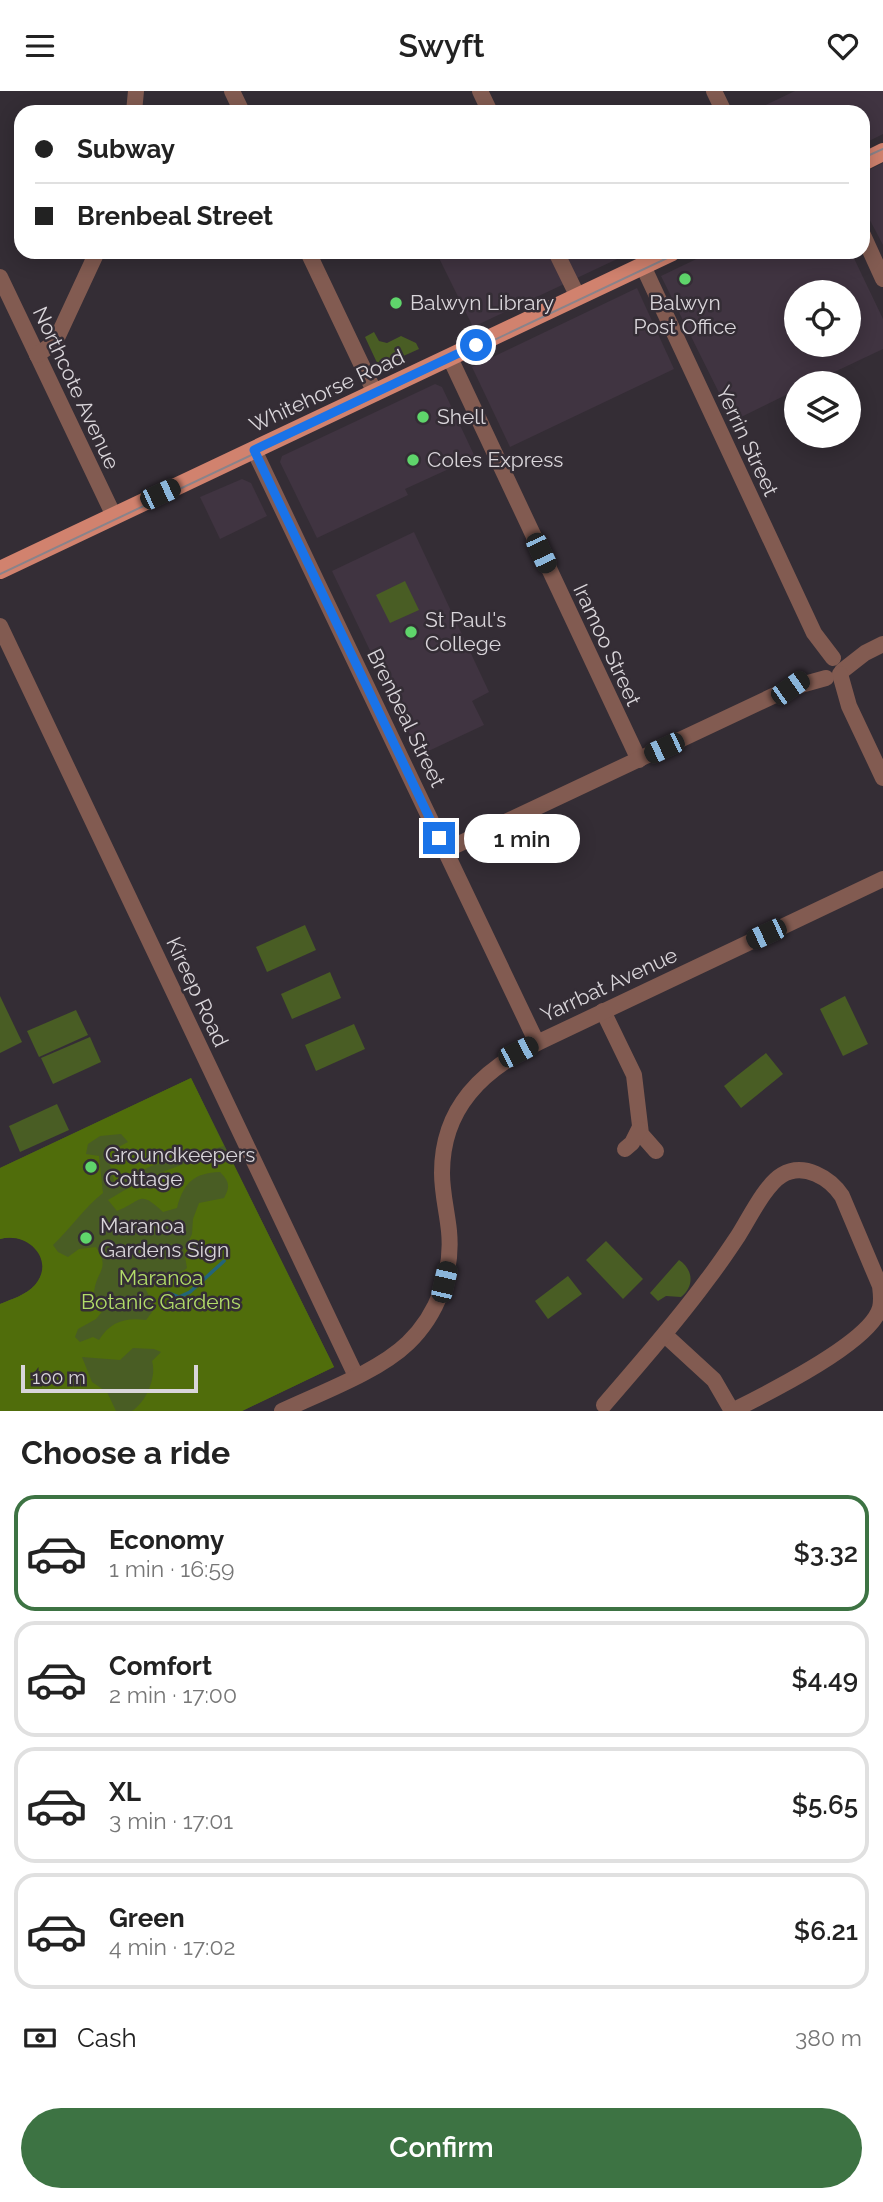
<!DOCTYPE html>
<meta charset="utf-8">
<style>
:root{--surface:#fff;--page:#f2f2f2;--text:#222;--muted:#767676;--line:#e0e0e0;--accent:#3d7343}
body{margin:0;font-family:Raleway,sans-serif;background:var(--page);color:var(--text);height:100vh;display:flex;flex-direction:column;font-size:26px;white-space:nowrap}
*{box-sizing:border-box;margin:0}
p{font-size:23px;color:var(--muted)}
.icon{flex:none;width:38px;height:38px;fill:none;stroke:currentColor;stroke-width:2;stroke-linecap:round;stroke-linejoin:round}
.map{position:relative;height:1320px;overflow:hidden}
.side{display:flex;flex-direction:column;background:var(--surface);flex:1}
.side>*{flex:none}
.banner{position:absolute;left:14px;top:14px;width:856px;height:154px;border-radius:21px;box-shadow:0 4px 18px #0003;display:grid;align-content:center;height:154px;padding:0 21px;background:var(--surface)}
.tools{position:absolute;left:784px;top:189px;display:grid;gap:14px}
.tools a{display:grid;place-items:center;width:77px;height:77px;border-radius:50%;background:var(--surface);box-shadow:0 4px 18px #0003;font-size:35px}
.scale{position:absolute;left:21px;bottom:18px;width:177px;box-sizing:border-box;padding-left:7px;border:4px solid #d9d5da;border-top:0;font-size:19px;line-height:24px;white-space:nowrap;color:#d9d5da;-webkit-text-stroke:5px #342d35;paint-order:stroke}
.end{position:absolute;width:32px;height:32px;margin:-16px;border:9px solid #1a73e8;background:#fff;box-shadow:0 0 0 4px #fff}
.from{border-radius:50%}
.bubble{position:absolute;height:49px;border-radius:24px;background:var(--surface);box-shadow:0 4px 18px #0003;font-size:23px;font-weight:600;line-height:49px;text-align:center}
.car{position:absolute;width:21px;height:42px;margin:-21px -10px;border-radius:9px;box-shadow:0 0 5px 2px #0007;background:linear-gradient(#222 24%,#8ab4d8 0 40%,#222 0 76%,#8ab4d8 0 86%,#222 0)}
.banner b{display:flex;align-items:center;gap:24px;height:66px;font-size:26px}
.banner b+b{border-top:2px solid var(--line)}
.banner i{width:18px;height:18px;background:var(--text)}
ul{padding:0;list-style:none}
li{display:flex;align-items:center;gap:21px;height:116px;margin:0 14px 10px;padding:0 7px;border:4px solid var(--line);border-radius:21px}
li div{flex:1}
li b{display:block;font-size:26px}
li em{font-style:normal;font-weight:600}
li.current{border-color:var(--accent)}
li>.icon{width:63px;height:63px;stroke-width:1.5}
h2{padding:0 21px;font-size:32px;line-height:84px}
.pay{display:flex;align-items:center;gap:18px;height:77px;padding:0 21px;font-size:26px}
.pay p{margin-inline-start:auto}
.button{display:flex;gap:14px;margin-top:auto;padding:14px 21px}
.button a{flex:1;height:80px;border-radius:42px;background:var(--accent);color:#fff;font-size:28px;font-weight:600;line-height:80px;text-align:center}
header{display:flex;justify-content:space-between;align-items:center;height:91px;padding:0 21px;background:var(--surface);font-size:32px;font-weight:600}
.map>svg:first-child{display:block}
</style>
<header><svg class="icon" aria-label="menu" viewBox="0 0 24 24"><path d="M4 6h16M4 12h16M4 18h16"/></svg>Swyft<svg class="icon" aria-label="heart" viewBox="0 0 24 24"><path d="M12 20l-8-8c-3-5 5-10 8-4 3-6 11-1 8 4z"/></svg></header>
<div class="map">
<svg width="883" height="1320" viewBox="0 0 883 1320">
<rect width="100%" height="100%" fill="#342d35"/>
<g fill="#403441" fill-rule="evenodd">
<polygon points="795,0 883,0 883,43 863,53 863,21 751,21"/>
<polygon points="883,72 883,154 863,116 863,82"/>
<polygon points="436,161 632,161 473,236"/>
<path d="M711,161H851L883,228V258L811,292H796V299L733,330L661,185ZM796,201H849V254H796Z"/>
<polygon points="637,197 674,278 510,356 472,276"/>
<polygon points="435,293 442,296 475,366 405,398 408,404 317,447 280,371 282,365"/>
<polygon points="242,388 251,392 267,425 220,448 200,406"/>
<polygon points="414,441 489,601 472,610 484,634 420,664 332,480"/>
</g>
<g fill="#495d24">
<polygon points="374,241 379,250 387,252 401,245 416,252 419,258 379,276 365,246"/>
<polygon points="405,490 419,519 390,532 376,504"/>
<polygon points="305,834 316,859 267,881 256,856"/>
<polygon points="330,881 341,907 292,928 281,903"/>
<polygon points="0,905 22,951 0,962"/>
<polygon points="845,905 868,953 843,965 820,918"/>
<polygon points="76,919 88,944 39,966 27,940"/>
<polygon points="354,933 365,958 316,980 305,954"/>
<polygon points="90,946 101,971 53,993 41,967"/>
<polygon points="766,962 783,983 741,1017 724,995"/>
<path d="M191,987L334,1276L242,1320H0V1213C12,1208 26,1204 35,1194C57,1168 29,1140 0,1148V1077Z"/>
<polygon points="57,1013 69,1039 20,1061 9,1035"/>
<polygon points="606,1150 643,1188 623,1208 586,1169"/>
<path d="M679,1169C693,1178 695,1195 681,1206L666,1205L658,1210L650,1202Z"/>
<polygon points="568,1185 582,1203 548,1228 535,1210"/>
</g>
<path fill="#506d0b" d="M191,987L224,1055L151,1075L115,1094L107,1062L128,1051L121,1043L100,1045L88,1053L86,1063L99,1065L103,1102C84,1117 71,1137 53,1154L58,1161L68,1166L79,1158L96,1156C111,1179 96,1179 94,1202L106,1216L96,1228L78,1238L75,1246L80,1251L93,1246L99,1249C110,1231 125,1226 146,1229L155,1217L144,1195L160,1181C171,1187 177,1185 187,1177L184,1160L192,1143L193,1128L199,1112L224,1107C230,1096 230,1091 220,1081C194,1082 184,1091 177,1117L163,1121C138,1098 143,1110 117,1120L108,1109C146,1085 185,1070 228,1062L334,1276L242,1320H132C146,1311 157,1286 152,1270L161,1261L154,1258L133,1257L120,1269L82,1266L92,1291L107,1301L116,1320H0V1213C12,1208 26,1204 35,1194C56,1169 28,1140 0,1148V1077Z"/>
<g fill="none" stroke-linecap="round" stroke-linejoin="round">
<polyline stroke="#236479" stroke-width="3.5" points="169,1202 179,1206 190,1201 224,1170"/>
<g stroke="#825b51" stroke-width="16">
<polyline points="232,0 242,21"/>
<polyline points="480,0 490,21"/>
<polyline points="714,0 724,21"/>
<polyline points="134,21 136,0"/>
<polyline points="863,144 883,188"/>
<polyline points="308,161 375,302"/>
<polyline points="556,161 578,206"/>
<polyline points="643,175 814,542 833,567"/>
<polyline points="0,186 114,425"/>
<polyline points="37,264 51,254 57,247 97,161"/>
<polyline points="450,267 639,669"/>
<polyline points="254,359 537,952"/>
<polyline points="0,535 356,1285"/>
<polyline points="842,580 865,562 883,553"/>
<polyline points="840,583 849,615 883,687"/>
<polyline points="446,759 790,597 826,587"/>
<polyline points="603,920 634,984 641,1043 656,1060"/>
<polyline points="625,1058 632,1052 639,1038"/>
<polyline points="665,1244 714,1289 732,1320"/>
<path d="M604,1314C639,1273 675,1233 707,1189C718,1175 728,1160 738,1145C749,1128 765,1094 782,1084C804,1071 830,1087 842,1105L880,1195C881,1203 882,1209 880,1217C870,1252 766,1303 732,1320"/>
<path d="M282,1320C320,1302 378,1281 408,1252C438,1223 453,1181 449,1140C447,1120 442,1102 442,1082C442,1016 483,979 537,952L883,788"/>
</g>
<g stroke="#d1826e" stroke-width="18">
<polyline points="863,71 883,61"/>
<polyline points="0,479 672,161"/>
</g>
<g stroke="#89838a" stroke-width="2">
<polyline points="863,67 883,58"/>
<polyline points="0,483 680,161"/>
</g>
</g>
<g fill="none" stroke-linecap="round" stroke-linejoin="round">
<polyline stroke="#1a73e8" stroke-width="9" points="439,747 254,359 476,254"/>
</g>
<g fill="#5fd56b" stroke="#342d35" stroke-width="2.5">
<circle cx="685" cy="188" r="7"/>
<circle cx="396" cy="212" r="7"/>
<circle cx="423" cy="326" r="7"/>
<circle cx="413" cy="369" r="7"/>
<circle cx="411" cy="541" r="7"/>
<circle cx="91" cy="1076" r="7"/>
<circle cx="86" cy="1147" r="7"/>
</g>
<g text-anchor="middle" stroke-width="5" stroke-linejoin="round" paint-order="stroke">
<g font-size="21" fill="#d9d5da" stroke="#342d35" text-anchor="start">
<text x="410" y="219">Balwyn Library</text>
<text x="685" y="219" text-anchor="middle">Balwyn<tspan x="685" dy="24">Post Office</tspan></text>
<text x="437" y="333">Shell</text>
<text x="427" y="376">Coles Express</text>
<text x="425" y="536">St Paul's<tspan x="425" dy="24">College</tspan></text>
<text x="105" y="1071">Groundkeepers<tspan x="105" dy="24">Cottage</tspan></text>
<text x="100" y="1142">Maranoa<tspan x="100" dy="24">Gardens Sign</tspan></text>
</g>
<g font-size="21" fill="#d9d5da" stroke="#342d35">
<text transform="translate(76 297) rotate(65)" y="7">Northcote Avenue</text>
<text transform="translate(327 300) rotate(-25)" y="7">Whitehorse Road</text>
<text transform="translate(747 350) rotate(65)" y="7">Yerrin Street</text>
<text transform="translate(607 554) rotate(65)" y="7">Iramoo Street</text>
<text transform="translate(406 627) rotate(64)" y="7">Brenbeal Street</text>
<text transform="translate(609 894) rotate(-25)" y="7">Yarrbat Avenue</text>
<text transform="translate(197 901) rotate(65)" y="7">Kireep Road</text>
</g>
<g font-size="21" fill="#b2dc69" stroke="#342d35">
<text x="161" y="1194">Maranoa<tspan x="161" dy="24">Botanic Gardens</tspan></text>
</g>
</g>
</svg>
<div class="tools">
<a><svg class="icon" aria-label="locate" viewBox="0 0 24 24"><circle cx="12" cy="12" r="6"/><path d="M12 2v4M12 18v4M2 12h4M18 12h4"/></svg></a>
<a><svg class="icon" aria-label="layers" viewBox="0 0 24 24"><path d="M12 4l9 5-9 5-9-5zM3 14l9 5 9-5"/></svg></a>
</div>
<div class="scale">100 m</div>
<i class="end from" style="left:476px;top:254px"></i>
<i class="end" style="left:439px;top:747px"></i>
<div class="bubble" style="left:464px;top:723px;width:116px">1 min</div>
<i class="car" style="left:160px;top:403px;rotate:65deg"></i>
<i class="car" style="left:541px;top:462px;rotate:155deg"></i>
<i class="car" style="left:790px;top:597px;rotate:55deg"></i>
<i class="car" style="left:664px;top:657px;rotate:245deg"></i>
<i class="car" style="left:766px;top:843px;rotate:245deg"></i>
<i class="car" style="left:518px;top:961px;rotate:63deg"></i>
<i class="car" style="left:444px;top:1191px;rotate:13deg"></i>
<div class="banner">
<b><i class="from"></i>Subway</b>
<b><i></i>Brenbeal Street</b>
</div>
</div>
<section class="side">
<h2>Choose a ride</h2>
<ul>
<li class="current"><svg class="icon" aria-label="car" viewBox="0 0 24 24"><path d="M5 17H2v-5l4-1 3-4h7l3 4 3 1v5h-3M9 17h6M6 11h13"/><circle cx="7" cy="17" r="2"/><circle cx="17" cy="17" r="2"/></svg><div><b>Economy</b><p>1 min · 16:59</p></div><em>$3.32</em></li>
<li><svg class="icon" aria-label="car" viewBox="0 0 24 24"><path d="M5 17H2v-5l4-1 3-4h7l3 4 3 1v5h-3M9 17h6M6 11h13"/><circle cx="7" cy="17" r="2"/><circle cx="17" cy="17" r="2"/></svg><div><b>Comfort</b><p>2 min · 17:00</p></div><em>$4.49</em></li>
<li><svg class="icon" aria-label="car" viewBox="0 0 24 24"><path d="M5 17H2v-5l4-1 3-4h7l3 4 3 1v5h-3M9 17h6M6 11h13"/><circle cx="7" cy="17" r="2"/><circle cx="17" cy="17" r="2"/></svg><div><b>XL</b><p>3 min · 17:01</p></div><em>$5.65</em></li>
<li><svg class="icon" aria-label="car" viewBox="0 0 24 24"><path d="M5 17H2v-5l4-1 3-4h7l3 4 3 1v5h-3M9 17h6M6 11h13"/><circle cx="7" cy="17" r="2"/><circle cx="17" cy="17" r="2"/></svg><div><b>Green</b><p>4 min · 17:02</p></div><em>$6.21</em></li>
</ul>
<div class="pay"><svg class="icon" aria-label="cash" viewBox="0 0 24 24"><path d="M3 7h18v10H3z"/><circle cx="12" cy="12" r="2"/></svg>Cash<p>380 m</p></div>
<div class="button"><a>Confirm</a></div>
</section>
